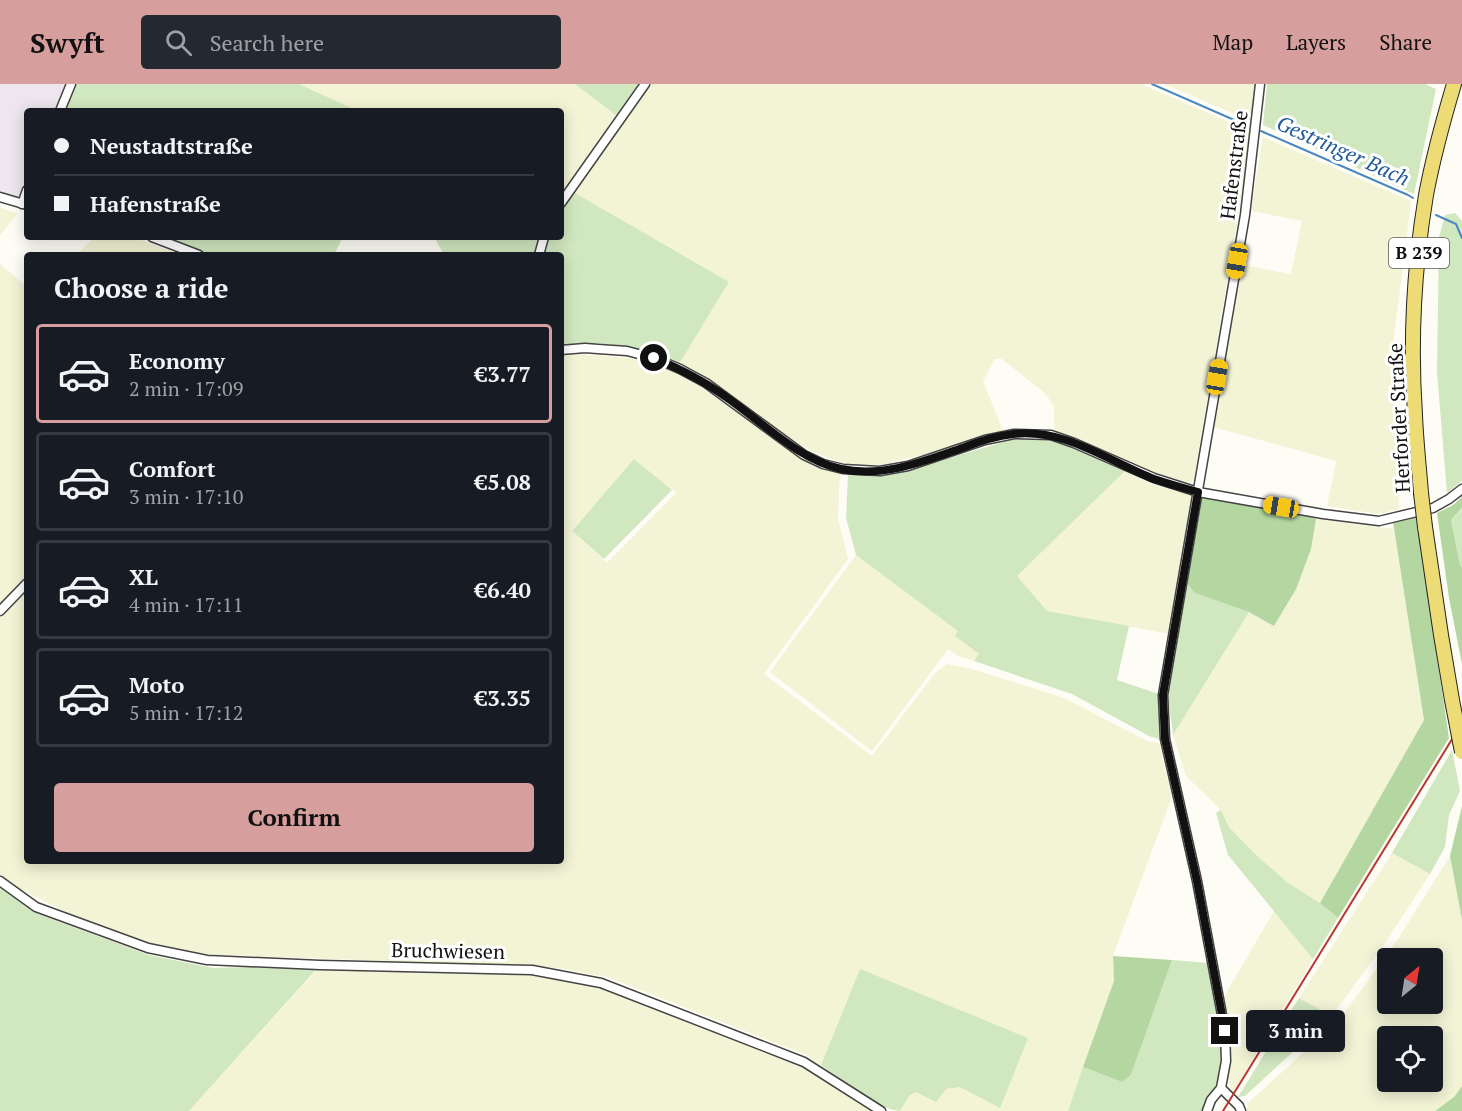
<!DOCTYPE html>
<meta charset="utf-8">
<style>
:root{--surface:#171b24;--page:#242831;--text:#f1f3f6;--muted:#9ea1a6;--line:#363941;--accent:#d69f9e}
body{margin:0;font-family:"PT Serif",serif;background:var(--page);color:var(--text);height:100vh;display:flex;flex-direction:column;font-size:22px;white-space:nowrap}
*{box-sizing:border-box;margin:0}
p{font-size:20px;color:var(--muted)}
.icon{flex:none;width:33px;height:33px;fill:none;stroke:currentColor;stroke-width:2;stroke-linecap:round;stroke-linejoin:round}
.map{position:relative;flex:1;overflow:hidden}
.details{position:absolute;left:24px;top:168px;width:540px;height:612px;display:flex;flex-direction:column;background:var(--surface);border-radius:6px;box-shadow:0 3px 15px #0003}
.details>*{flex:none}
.top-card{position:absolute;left:24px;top:24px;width:540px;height:132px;border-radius:6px;box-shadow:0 3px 15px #0003;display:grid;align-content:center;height:132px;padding:0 30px;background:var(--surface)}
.needle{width:39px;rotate:30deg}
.tools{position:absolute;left:1377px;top:864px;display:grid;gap:12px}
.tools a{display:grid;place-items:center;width:66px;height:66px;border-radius:6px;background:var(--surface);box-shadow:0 3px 15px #0003;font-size:30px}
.end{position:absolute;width:27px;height:27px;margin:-14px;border:8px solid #111;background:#fff;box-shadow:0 0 0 3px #fff}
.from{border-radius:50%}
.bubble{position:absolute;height:42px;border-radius:6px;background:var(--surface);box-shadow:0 3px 15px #0003;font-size:20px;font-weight:600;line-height:42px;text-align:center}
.car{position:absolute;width:18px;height:36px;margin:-18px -9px;border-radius:8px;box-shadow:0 0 4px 2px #0007;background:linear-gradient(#f5c518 24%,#345 0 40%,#f5c518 0 76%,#345 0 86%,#f5c518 0)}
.top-card b{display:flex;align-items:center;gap:21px;height:57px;font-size:22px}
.top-card b+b{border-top:2px solid var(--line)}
.top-card i{width:15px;height:15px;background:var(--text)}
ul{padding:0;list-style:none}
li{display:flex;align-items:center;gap:18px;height:99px;margin:0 12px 9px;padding:0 18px;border:3px solid var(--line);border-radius:6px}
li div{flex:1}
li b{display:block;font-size:22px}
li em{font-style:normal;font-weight:600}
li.selected{border-color:var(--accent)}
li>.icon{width:54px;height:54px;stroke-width:1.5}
h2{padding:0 30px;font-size:27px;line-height:72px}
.button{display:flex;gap:12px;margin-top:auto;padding:12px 30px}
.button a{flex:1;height:69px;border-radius:6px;background:var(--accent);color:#111;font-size:24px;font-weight:600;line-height:69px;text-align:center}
header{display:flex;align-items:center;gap:36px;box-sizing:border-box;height:84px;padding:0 30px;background:var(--accent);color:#111}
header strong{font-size:28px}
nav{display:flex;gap:33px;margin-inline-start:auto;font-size:21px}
.search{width:420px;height:54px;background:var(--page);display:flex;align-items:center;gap:15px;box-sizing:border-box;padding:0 21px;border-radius:6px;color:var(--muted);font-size:22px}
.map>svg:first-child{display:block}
</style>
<header>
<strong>Swyft</strong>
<div class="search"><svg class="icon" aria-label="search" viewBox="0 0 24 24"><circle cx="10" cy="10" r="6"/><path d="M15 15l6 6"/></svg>Search here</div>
<nav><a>Map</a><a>Layers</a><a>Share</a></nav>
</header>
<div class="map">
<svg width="1462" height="1027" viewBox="0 0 1462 1027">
<rect width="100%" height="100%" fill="#fefdf5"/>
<polygon fill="#eee6ee" points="0,0 66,0 55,27 27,27 27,94 18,114 0,109"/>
<g fill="#f3f3d6" fill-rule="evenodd">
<polygon points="299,0 575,0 617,32 642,0 1141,0 1252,48 1194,396 1190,399 1152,390 1060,350 1054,344 1054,323 1046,310 1002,275 995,275 983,297 1003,347 984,352 922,371 883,381 845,380 811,367 784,350 718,302 679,280 729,198 573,109 561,124 561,27 358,27"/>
<polygon points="1164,0 1258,0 1253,38"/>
<polygon points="1263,53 1411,117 1393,262 1399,425 1379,430 1327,422 1336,377 1213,343 1242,181 1291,190 1302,137 1251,127"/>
<polygon points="0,123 17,130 0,152"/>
<polygon points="95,153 134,153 181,171 76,171"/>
<polygon points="0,180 27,203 27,497 0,524"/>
<path d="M580,270L637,275L671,286L698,301L780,360L810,379L840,389L838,435L848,475L764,590L872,672L936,588L947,580L972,585L1064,614L1149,658L1159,659L1171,710L1170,718L1113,872L1114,897L1068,1027H900L910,1011L916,1008L940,1010L946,1005L960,1003L860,885L821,981L806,971L607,893L556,884L532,882L218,871L190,868L153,861L66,828L7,798L0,791V534L27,507V777H561V272ZM634,375L672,406L677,408L607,479L572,447Z"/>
<polygon points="1125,387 1152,400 1194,412 1169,550 1047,527 1017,492"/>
<polygon points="1316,435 1394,445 1424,636 1320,819 1287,798 1256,771 1229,743 1221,726 1186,692 1173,651 1249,528 1274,541 1311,465"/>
<polygon points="856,471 958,547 955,552 979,570 974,577 958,572 948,565 872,667 770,588"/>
<polygon points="1392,769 1430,790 1385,859 1332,932 1299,914"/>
<path d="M1450,772L1462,836V1002L1454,1013L1435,1027H1246L1248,1019L1340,935L1398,855ZM1388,874H1432V920H1388ZM1388,952H1432V998H1388Z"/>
<polygon points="1274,827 1313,875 1232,1010 1228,994 1230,962 1223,914"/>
<polygon points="320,882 481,888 538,891 594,900 802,983 873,1027 189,1027"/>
</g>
<g fill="#d1e7c0">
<polygon points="74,0 299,0 358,27 63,27"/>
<polygon points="575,0 642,0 617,32"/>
<polygon points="1267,0 1425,0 1436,5 1414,110 1263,41"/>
<polygon points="573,108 729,198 679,280 652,268 598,259 561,263 561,171 543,171 547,153 561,153 561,124"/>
<polygon points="1455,129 1462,137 1462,397 1447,409 1437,288 1439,153 1445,131"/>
<polygon points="166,153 343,153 334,171 212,171"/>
<polygon points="434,153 537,153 539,154 535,171 444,171"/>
<polygon points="1014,355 1050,355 1075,364 1125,387 1017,492 1047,527 1129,542 1117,596 1159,610 1161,656 1149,652 1072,610 974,577 979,570 955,552 958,547 856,471 846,434 848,391 879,391 911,385"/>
<polygon points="634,375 672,406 604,475 572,447"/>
<polygon points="1462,425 1462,483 1460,481 1451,436"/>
<polygon points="1185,497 1196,509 1249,528 1173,651 1168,612"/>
<polygon points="1452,666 1460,707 1449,731 1445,763 1430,790 1392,769"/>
<polygon points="1221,726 1229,743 1256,771 1287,798 1320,819 1338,834 1313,875 1228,771 1216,729"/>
<polygon points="0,803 33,828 149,871 213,884 320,881 189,1027 0,1027"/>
<path d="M1172,876L1209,879C1215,908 1230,967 1219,994C1215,1005 1207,1015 1203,1027H1068L1083,983L1122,998L1131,991Z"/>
<path d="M860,885L1028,954L1000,1024L960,1003L946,1005L936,1018L916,1008L910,1011L900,1027C880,1027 839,993 821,981Z"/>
<polygon points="1299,914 1332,932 1245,1012 1238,1013"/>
</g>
<g fill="#b4d6a1">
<polygon points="1199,410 1304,430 1316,435 1311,465 1296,505 1274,542 1249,528 1195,509 1185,497"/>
<polygon points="1462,413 1462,424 1451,436 1460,481 1462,483 1462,580 1449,514 1437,429 1453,421"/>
<polygon points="1416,432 1449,654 1338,834 1320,819 1424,636 1393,438"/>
<polygon points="1462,722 1462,836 1450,772"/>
<polygon points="1113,872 1172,876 1131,991 1122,998 1083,983 1114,897"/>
<polygon points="1462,1002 1462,1027 1435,1027 1454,1013"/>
</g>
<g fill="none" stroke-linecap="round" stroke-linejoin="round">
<g stroke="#4a88c3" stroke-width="2">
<polyline points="1152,0 1248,42"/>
<polyline points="1261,47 1408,111 1413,114"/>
<polyline points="1436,131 1456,140 1462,154"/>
</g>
<defs>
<g id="minor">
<polyline points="60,27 71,0"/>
<polyline points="0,113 27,121"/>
<polyline points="561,119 645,0"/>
<polyline points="22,120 27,106"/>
<polyline points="152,153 199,171"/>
<polyline points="539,171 544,153"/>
<polyline points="561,266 585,264 598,265 627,267 654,274 680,285 706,299 804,371 823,380 843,385 880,387 908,382 985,356 1014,350 1051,351 1074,359 1154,394 1198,408 1323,430 1379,437 1433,424 1449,415 1462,405"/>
<polyline points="0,527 27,499"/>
<polyline points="0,797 36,823 148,864 207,876 320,881 532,886 601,899 804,978 881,1027"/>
<polyline points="1230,1013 1221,1004 1226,977 1225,947 1197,797 1165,655 1163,611 1245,131 1260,0"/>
<polyline points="1232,1015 1239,1022 1241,1027"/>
<polyline points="1207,1027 1211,1016 1221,1004"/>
</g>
<g id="primary">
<path d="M1421,409C1419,383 1416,357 1415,331C1410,258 1414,183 1426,111C1433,74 1443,37 1454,0"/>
<polyline points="1425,443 1441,551 1452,616"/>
</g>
</defs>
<use href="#minor" stroke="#444" stroke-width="11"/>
<use href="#primary" stroke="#222" stroke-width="16"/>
<use href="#minor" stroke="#fff" stroke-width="8"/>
<use href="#primary" stroke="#eddb76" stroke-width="14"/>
<polyline stroke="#b63933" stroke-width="2" points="1223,1027 1462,639"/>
<defs>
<g id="primary-bridge">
<polyline points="1421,409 1425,443"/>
<polyline points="1452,616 1462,668"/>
</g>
</defs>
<use href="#primary-bridge" stroke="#222" stroke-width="16" stroke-linecap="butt"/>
<use href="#primary-bridge" stroke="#eddb76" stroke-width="14"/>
</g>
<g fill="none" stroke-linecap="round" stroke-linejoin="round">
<path stroke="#111" stroke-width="8" d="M654,274C680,285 704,297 726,313C761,337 799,376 841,385C884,394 925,377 965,363C980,357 997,352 1013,350C1065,344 1108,377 1154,395C1169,400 1183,404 1198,408L1163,611L1165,655L1197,797L1225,947"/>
</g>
<g text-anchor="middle" stroke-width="6" stroke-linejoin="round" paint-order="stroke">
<rect fill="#fff" stroke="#585858" stroke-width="1.5" x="1389" y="154" width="60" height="30" rx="4.5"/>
<g font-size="18" font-weight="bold" fill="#111">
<text x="1419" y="175">B 239</text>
</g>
<g font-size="20" fill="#111" stroke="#fff">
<text transform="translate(1234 81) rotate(-83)" y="7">Hafenstraße</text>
<text transform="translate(1399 334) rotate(-93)" y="7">Herforder Straße</text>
<text transform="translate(448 867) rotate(1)" y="7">Bruchwiesen</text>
</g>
<g font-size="21" font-style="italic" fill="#235b9a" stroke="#fff">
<text transform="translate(1343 67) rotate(24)" y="7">Gestringer Bach</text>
</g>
</g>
</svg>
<div class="tools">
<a><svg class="needle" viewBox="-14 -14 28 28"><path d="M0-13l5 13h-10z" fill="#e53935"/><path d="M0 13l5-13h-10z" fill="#9ea1a6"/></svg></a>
<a><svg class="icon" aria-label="locate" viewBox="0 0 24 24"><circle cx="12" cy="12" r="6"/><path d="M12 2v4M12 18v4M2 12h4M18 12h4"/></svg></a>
</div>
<i class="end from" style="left:654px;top:274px"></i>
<i class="end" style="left:1225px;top:947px"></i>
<div class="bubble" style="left:1246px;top:926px;width:99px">3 min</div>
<i class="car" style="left:1237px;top:177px;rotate:190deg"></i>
<i class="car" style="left:1217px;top:293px;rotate:10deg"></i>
<i class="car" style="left:1281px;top:423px;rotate:280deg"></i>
<div class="top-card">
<b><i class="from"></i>Neustadtstraße</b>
<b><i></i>Hafenstraße</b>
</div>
<section class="details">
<h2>Choose a ride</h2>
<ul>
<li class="selected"><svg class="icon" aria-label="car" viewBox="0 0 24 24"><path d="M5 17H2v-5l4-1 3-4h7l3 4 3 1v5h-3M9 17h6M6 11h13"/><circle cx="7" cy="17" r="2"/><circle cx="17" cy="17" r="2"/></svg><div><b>Economy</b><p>2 min · 17:09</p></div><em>€3.77</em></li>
<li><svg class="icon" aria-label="car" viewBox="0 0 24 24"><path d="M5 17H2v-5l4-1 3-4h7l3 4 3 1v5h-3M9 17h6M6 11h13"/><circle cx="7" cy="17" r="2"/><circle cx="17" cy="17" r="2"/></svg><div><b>Comfort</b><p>3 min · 17:10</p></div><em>€5.08</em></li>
<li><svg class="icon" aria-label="car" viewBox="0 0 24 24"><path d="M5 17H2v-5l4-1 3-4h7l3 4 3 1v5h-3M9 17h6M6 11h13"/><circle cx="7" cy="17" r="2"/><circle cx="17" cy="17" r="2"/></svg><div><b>XL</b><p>4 min · 17:11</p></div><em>€6.40</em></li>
<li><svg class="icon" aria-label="car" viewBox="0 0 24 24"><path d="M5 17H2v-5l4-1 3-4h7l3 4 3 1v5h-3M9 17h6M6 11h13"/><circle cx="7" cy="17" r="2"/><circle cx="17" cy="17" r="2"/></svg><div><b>Moto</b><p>5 min · 17:12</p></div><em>€3.35</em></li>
</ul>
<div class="button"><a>Confirm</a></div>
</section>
</div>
